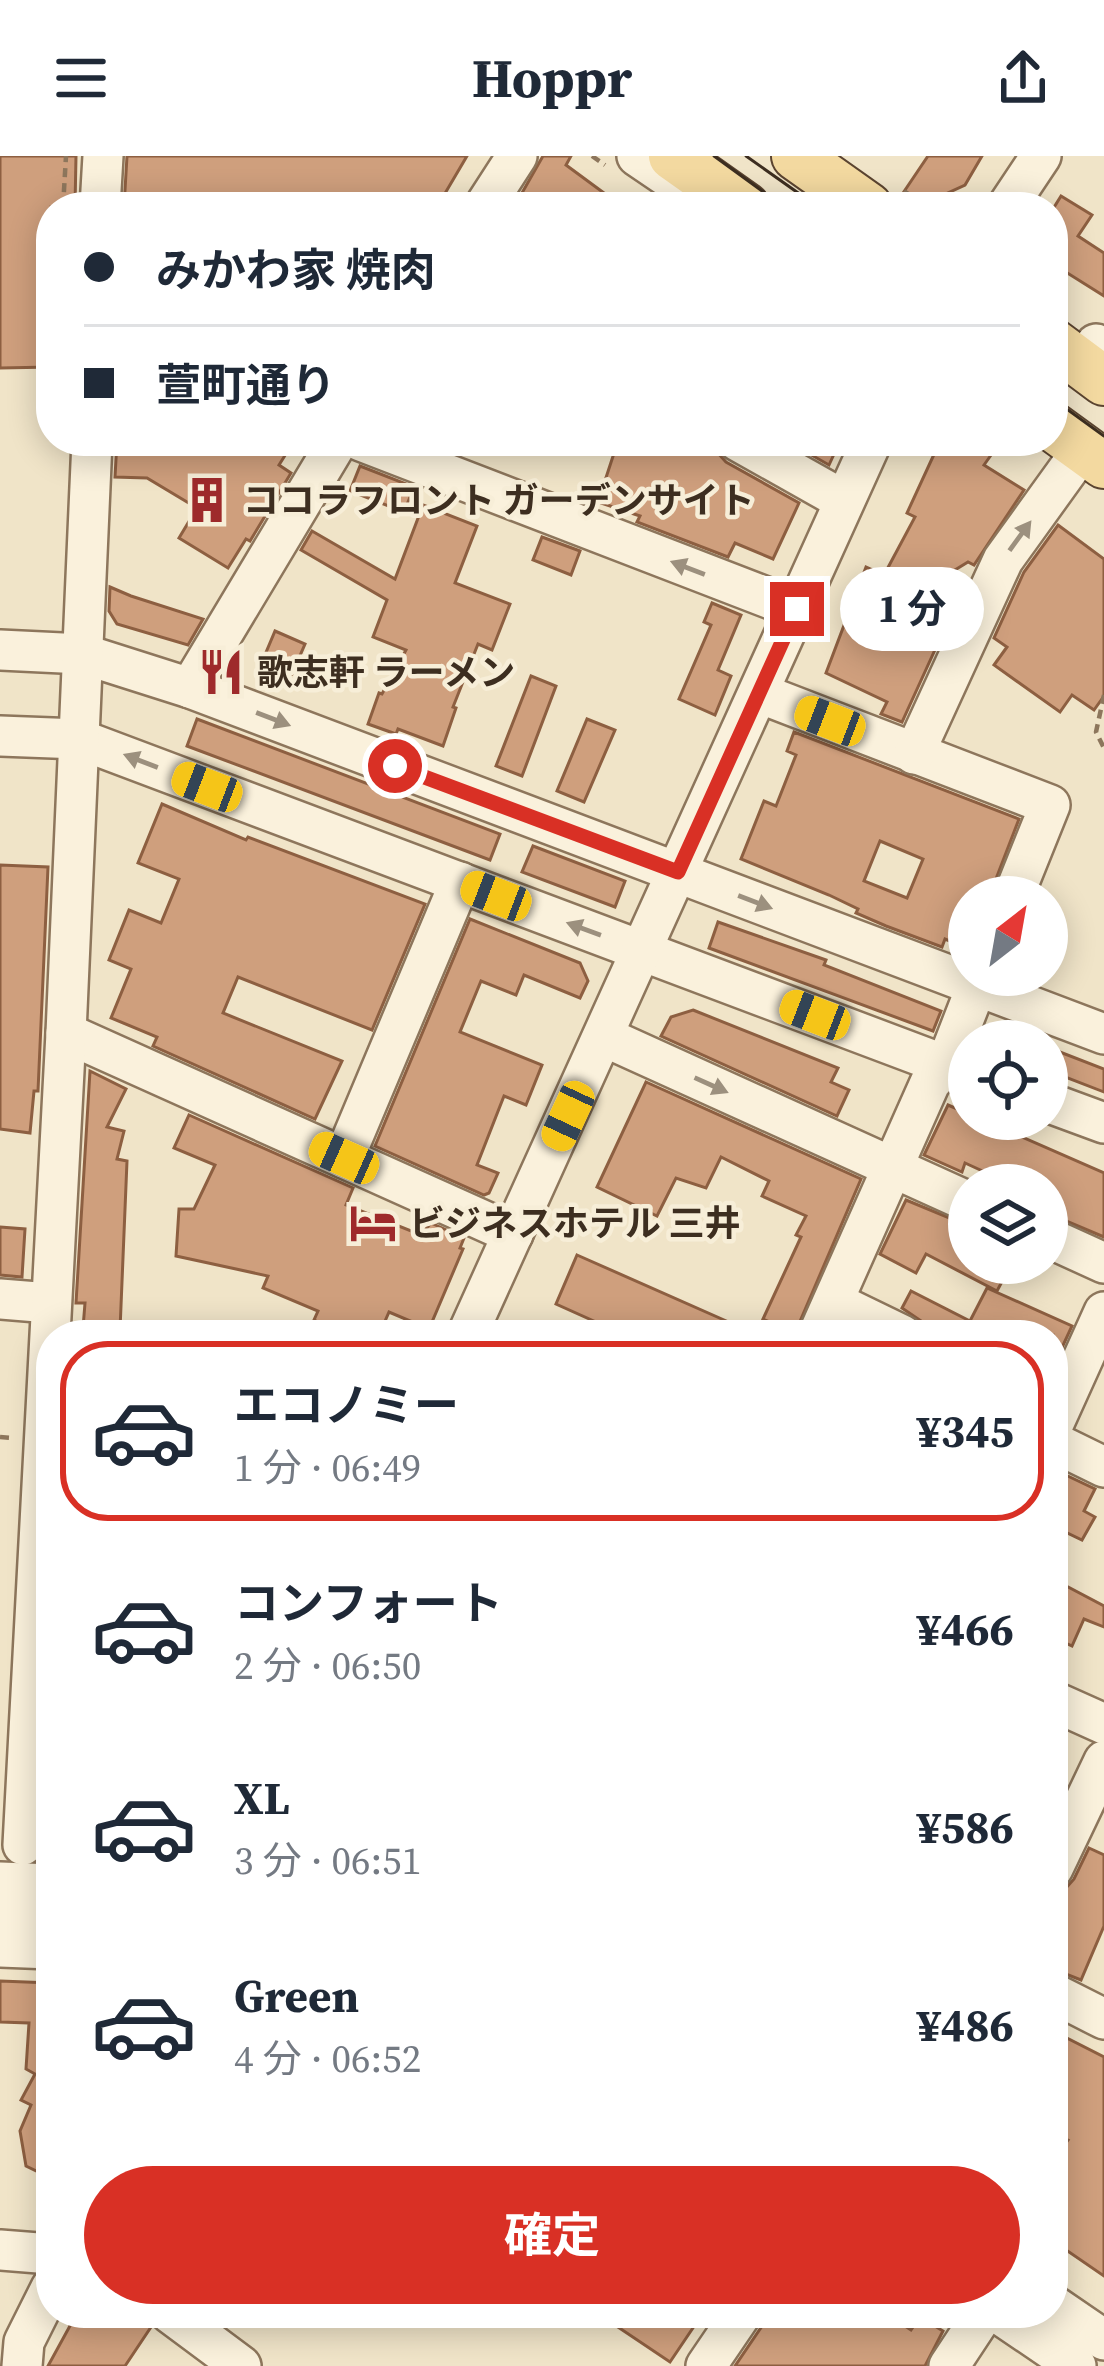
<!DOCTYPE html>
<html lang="ja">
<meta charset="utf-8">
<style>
:root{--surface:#fff;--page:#f2f2f3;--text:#1f2937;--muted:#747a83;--line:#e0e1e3;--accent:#d93025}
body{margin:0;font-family:"Source Serif 4","Noto Sans JP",serif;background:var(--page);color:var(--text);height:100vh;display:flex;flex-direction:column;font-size:45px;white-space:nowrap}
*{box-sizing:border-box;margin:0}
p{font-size:39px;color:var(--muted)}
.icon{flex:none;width:66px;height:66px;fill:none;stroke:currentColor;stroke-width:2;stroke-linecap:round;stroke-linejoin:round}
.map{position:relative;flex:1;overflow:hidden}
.sheet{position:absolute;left:36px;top:1164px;width:1032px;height:1008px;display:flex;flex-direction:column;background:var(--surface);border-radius:48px;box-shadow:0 6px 30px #0003}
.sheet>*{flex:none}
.hud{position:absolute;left:36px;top:36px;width:1032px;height:264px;border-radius:48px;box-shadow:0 6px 30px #0003;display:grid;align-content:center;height:264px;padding:0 48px;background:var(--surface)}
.needle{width:78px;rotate:31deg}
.tools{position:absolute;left:948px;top:720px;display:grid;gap:24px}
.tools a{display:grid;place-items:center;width:120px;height:120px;border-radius:50%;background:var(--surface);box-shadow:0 6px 30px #0003;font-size:60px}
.end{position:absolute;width:54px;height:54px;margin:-27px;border:15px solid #d93025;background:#fff;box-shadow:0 0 0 6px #fff}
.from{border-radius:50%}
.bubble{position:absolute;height:84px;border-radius:42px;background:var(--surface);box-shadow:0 6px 30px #0003;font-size:39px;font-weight:700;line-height:84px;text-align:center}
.car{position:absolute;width:36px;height:72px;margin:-36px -18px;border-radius:15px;box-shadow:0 0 9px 3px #0007;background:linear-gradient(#f5c518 24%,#345 0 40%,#f5c518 0 76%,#345 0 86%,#f5c518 0)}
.hud b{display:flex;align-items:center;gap:42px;height:114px;font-size:45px}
.hud b+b{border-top:3px solid var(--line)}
.hud i{width:30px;height:30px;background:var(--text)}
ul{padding:21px 0 0;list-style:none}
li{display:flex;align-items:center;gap:36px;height:180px;margin:0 24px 18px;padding:0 24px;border:6px solid transparent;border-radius:48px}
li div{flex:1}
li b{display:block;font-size:45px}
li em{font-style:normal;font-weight:700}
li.current{border-color:var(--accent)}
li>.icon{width:108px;height:108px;stroke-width:1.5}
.primary-button{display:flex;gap:24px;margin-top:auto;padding:24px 48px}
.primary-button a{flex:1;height:138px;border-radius:72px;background:var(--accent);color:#fff;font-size:48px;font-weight:700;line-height:138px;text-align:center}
header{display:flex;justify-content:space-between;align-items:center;height:156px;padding:0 48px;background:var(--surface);font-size:54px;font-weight:700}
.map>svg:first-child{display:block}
</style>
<header><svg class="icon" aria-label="menu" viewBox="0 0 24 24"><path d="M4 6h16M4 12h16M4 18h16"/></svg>Hoppr<svg class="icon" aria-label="share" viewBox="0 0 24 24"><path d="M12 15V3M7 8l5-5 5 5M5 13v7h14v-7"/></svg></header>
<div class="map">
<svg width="1104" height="2210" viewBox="0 0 1104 2210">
<rect width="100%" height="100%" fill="#f0e4c8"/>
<g fill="#cf9f7d" stroke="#8d5f41" stroke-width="3" fill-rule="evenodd">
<polygon points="0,0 76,0 75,51 51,51 51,211 0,212"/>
<polygon points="127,0 467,0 437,51 124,51"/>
<polygon points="543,0 571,0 566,9 623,51 514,51"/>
<polygon points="928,0 982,0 965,29 917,51 901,40"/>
<polygon points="1061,40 1092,59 1078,80 1104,97 1104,140 1053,108 1053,53"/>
<polygon points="117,285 294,285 279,309 291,317 250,385 246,383 228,412 179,382 197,352 147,322 115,321"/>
<polygon points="618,285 714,285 717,296 726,306 799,347 773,403 735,387 728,401 637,366 640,360 598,346"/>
<polygon points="787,285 840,285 829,309"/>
<polygon points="958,285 1001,285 984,309 1024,334 974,409 968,406 950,417 927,466 944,474 902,566 881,558 887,546 826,517 866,411 884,419 915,361 907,357 936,294"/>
<polygon points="360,310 414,331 404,356 350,335"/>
<polygon points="423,349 477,370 455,427 510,448 492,494 478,488 453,551 456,552 443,590 398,573 396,578 368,568 379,537 382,538 406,494 373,481 387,444 301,394 312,375 395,423"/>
<polygon points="1058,369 1104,403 1104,540 1094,554 1072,539 1060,556 994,509 1007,491 994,482 1024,416"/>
<polygon points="542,381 580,395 571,419 533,404"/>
<polygon points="110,431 131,440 203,463 188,489 117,468 109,455"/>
<polygon points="712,447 741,459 718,514 731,520 715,559 679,543 711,469 704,466"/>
<polygon points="275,475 305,488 292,518 262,506"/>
<polygon points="531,520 556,530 522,620 496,610"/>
<polygon points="197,563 500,678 490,704 187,590"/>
<polygon points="587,563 615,574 584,646 557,635"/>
<path d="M794,576L1019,663L989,741H969V793L945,783L942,791L886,770L856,757L858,753L829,739L741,703L764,645L776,650L796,599L787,595ZM880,685L923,703L907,742L864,725Z"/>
<polygon points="162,648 246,684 248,681 425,748 372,874 238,821 223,857 342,905 315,963 153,890 157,881 111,862 131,813 109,804 129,754 161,767 179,723 138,707"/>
<polygon points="533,690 625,725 615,751 522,716"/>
<polygon points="0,709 48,711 38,935 34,935 30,977 0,973"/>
<polygon points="470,763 580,807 588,825 580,842 524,819 516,839 481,825 460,876 542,909 526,949 504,940 477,1009 498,1017 489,1037 484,1039 375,990"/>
<polygon points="718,766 826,804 824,809 941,855 933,875 709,792"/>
<polygon points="693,854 838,912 831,926 849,934 837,960 661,880 671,861"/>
<polygon points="1047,891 1104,913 1104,936 1047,914"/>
<polygon points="90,915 126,933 107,971 124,975 117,1003 127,1005 120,1174 83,1172 85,1147 76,1147"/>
<polygon points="646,926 861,1023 795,1177 763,1163 801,1081 796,1079 806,1060 762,1040 769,1025 721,1001 706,1032 676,1022 657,1060 597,1031"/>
<polygon points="948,949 969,958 969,963 981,963 1104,1017 1104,1081 1047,1057 1047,1029 1000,1029 1002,1024 965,1007 962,1016 924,999"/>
<polygon points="189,959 353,1032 346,1049 421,1079 431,1067 464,1082 460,1092 463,1093 429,1173 389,1156 379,1179 346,1179 314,1164 318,1155 263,1132 268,1120 176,1100 179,1053 194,1053 215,1009 174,992"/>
<polygon points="906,1044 969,1070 969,1107 1012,1107 997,1135 926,1098 916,1117 880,1098"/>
<polygon points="0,1071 25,1073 22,1121 0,1119"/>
<polygon points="577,1099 758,1179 625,1179 556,1148"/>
<polygon points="987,1132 1072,1170 1053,1211 1053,1179 926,1179 921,1165 902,1152 911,1135 970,1165"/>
<polygon points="1053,1313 1095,1333 1084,1355 1095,1361 1082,1384 1053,1370"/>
<polygon points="1053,1423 1104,1450 1104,1471 1084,1463 1072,1490 1053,1481"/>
<polygon points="1089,1692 1104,1699 1104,1770 1081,1824 1053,1813 1053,1736 1066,1732 1074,1723"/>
<polygon points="0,1825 51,1827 51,2022 26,2010 20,1975 31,1949 21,1944 35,1918 26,1913 29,1867 0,1866"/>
<polygon points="1053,1875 1104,1901 1104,2120 1053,2085 1053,2005 1068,1984 1053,1977"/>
<polygon points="77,2157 141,2157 151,2171 125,2210 48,2210"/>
<polygon points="597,2157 703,2157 670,2206"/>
<polygon points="766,2157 885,2157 911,2174 920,2161 943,2175 925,2210 735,2210 762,2170"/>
</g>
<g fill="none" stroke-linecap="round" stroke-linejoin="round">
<defs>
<g id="minor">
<polyline points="637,0 693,38"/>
<polyline points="100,51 103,0"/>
<polyline points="484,51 517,0"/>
<polyline points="1007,51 1041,0"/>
<polyline points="1096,188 1104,194"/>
<polyline points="361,285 797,453"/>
<polyline points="738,285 843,344"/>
<polyline points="0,494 83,498 190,532 1104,878"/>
<polyline points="190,532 338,285"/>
<polyline points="759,537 1050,649 1013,741"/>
<polyline points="0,580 79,583 969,918"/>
<polyline points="914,598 1003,404 1083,293"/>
<polyline points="66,877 513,1078"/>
<polyline points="605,881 969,1046"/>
<polyline points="1047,946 1104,967"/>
<polyline points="344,1002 460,726"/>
<polyline points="1047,1081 1104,1107"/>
<polyline points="0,1143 50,1147"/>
<polyline points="834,1146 902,1179"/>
<polyline points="467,1179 872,285"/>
<polyline points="818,1179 930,927 946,909 981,819"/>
<polyline points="1053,1269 1104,1156"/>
<polyline points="1053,1286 1104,1311"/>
<polyline points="1053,1545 1104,1568"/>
<polyline points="23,1689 66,877 92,285"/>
<polyline points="1053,1712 1104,1605"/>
<polyline points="0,1726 51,1728"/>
<polyline points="0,1754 51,1757"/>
<polyline points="0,1791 51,1793"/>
<polyline points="1053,1837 1104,1863"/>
<polyline points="0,2094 51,2098"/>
<polyline points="1053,2149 1104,2184"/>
<polyline points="170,2157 241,2210"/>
<polyline points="998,2157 1076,2210"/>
<polyline points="22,2210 24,2186 51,2132"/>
<polyline points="706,2210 742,2157"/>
<polyline points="949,2210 984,2157"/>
</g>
<g id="major">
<polyline points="673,0 745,51"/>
<polyline points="796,0 868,51"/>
<polyline points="1053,187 1104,225"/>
<polyline points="1053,271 1104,308"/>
</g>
</defs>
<use href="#minor" stroke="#8d765c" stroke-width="44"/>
<use href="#major" stroke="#5b4430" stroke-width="52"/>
<g stroke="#8d765c" stroke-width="4.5" stroke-dasharray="9 6" stroke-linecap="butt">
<polyline points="592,0 605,9"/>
<polyline points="904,35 927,51"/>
<polyline points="63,51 66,0"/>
<polyline points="1104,539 1096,576 1104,592"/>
<polyline points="0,1281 13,1282"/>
</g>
<use href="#minor" stroke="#faf1dc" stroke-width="39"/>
<use href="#major" stroke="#f3d9a0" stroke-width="48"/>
<g stroke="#3d2e20" stroke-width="3">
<polyline points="714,0 784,51"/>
<polyline points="746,0 818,51"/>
<polyline points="1053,243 1104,280"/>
</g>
</g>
<defs><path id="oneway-solid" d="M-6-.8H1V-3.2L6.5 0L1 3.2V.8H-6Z" transform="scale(3)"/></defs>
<g fill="#9c907e">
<use href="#oneway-solid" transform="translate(1020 380) rotate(-54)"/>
<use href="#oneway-solid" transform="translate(688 412) rotate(-159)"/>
<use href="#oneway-solid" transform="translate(273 563) rotate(21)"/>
<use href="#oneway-solid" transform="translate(141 605) rotate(-159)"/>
<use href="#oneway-solid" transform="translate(755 746) rotate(21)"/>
<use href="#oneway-solid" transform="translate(584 773) rotate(-160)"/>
<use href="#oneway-solid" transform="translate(711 929) rotate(24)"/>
</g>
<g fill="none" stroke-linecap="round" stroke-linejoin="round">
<polyline stroke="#d93025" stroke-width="15" points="395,610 678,716 797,453"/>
</g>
<defs>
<symbol id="building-bare" viewBox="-9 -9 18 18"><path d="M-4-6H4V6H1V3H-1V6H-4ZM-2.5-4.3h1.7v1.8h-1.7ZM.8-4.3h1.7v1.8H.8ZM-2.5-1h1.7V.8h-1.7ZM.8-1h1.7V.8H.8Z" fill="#9e2a2b" stroke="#f7eed8" stroke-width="2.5" paint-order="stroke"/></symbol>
<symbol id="restaurant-bare" viewBox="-9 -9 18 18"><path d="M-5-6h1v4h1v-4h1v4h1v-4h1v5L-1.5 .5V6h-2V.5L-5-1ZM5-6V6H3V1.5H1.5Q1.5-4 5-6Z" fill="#9e2a2b" stroke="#f7eed8" stroke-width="2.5" paint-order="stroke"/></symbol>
<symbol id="hotel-bare" viewBox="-9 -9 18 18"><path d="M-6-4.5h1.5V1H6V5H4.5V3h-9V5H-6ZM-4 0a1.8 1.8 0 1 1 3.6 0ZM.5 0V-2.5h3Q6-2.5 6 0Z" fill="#9e2a2b" stroke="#f7eed8" stroke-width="2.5" paint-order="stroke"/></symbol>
</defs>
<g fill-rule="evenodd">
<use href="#building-bare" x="174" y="311" width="66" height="66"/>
<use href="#restaurant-bare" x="188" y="483" width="66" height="66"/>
<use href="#hotel-bare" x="340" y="1034" width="66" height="66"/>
</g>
<g text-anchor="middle" stroke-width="9" stroke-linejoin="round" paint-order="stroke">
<g font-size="36" font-weight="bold" fill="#3d2e20" stroke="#f7eed8" text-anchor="start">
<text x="243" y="357">ココラフロント ガーデンサイト</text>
<text x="257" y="529">歌志軒 ラーメン</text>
<text x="409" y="1080">ビジネスホテル 三井</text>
</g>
</g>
</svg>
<div class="tools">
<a><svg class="needle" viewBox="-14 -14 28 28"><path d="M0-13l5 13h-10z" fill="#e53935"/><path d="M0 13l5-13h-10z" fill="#747a83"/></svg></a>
<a><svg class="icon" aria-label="locate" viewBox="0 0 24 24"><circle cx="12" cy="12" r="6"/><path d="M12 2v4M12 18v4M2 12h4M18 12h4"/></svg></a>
<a><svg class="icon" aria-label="layers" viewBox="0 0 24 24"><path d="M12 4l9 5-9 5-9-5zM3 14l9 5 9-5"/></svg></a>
</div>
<i class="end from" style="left:395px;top:610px"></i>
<i class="end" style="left:797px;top:453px"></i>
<div class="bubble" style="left:840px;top:411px;width:144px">1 分</div>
<i class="car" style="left:830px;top:565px;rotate:291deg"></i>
<i class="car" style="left:207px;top:631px;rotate:291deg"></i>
<i class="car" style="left:496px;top:740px;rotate:291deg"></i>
<i class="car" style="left:815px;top:859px;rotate:291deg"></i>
<i class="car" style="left:568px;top:960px;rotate:205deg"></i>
<i class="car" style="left:344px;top:1002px;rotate:294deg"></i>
<div class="hud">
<b><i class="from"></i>みかわ家 焼肉</b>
<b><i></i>萱町通り</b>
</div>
<section class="sheet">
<ul>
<li class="current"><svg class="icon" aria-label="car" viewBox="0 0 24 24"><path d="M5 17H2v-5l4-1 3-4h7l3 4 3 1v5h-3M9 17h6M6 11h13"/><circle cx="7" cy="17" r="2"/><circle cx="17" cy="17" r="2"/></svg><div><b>エコノミー</b><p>1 分 · 06:49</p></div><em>¥345</em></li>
<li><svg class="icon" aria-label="car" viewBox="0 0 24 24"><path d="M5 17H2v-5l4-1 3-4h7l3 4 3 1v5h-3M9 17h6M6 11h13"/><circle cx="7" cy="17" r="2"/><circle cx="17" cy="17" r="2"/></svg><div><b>コンフォート</b><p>2 分 · 06:50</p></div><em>¥466</em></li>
<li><svg class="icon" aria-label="car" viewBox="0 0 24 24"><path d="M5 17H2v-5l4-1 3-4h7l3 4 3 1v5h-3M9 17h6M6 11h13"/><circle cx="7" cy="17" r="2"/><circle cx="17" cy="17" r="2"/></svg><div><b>XL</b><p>3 分 · 06:51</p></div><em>¥586</em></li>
<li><svg class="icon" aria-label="car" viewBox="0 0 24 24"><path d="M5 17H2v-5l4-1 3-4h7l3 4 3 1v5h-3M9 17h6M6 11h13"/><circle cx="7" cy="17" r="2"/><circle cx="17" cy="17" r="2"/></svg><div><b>Green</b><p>4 分 · 06:52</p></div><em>¥486</em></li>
</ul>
<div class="primary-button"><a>確定</a></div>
</section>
</div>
